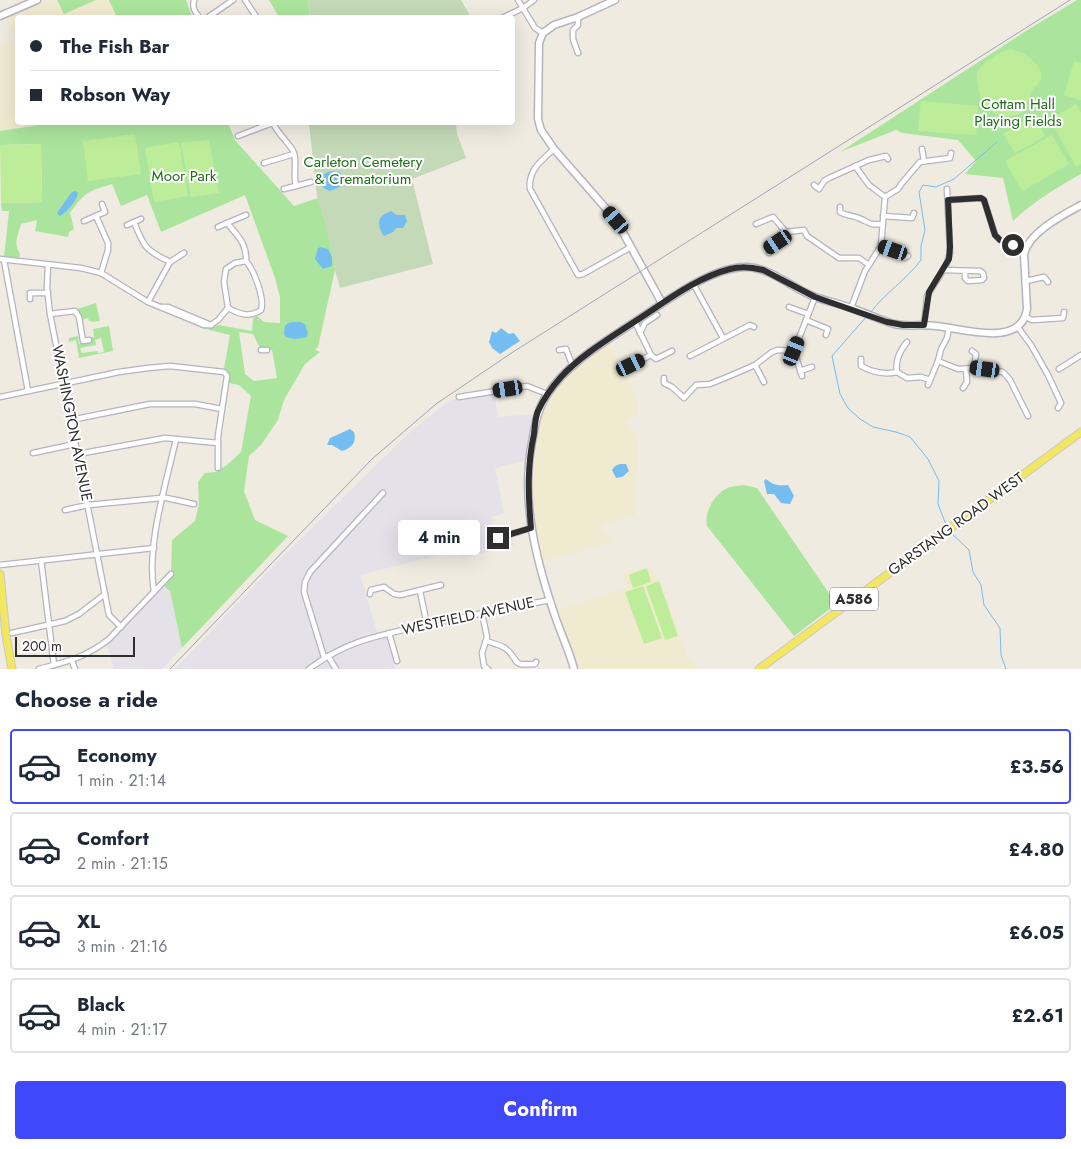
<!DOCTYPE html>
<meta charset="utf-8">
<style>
:root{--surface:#fff;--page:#f2f2f3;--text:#1f2937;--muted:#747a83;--line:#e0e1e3;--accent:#4048fc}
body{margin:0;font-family:Jost,sans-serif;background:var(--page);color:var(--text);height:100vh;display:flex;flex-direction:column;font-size:19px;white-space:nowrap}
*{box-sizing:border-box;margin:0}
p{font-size:16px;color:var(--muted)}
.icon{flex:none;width:28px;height:28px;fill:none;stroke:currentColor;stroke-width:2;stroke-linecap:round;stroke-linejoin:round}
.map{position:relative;height:669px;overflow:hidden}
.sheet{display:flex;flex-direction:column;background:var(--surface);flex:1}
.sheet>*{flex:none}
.hud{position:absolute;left:15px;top:15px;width:500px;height:110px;border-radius:5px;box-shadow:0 5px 20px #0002;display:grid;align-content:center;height:110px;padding:0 15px;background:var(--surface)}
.scale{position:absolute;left:15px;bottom:12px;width:120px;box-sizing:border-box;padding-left:5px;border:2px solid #2e2e2e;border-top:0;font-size:14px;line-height:18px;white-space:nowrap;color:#2e2e2e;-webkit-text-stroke:4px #fff;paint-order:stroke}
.end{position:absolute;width:22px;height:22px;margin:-11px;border:6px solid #2e2e2e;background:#fff;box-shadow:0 0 0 2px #fff}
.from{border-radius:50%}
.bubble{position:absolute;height:35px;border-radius:5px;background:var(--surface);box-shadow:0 5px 20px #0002;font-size:16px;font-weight:700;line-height:35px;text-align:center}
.car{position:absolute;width:15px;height:30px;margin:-15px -8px;border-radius:6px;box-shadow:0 0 4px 1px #0007;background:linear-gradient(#222 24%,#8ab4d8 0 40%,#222 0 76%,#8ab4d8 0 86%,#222 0)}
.hud b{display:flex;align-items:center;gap:18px;height:48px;font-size:19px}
.hud b+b{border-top:1px solid var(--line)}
.hud i{width:12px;height:12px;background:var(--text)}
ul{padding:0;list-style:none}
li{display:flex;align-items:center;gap:15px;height:75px;margin:0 10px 8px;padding:0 5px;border:2px solid var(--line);border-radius:5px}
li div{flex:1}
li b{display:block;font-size:19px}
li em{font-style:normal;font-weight:700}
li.active{border-color:var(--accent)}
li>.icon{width:45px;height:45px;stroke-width:1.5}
h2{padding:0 15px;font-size:22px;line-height:60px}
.button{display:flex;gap:10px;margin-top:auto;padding:10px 15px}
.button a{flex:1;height:58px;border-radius:5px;background:var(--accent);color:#fff;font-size:20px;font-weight:700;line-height:58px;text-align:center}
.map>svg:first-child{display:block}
</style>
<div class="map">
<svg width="1081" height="669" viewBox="0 0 1081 669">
<rect width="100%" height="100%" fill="#efebe1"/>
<g fill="#e4e1e8">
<polygon points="494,391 498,417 537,414 530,459 495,468 504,513 491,517 498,540 511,536 514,545 462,558 459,550 360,575 378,635 386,633 394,658 395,669 175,669 276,563 411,431 449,401 459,397"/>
<polygon points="162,584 170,591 182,648 162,669 114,669 108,648 103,644"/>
</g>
<g fill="#f0ead0">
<polygon points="48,0 57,0 64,14 96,0 109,0 117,17 18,18 18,122 58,123 0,131 0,44 15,38 6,19"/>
<polygon points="608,339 637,399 638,415 626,422 638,438 635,515 600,525 613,542 540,562 527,490 537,414 562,375"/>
<polygon points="647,567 660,579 689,661 692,661 695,669 574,669 553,611 627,588 623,574"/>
</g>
<g fill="#abe59d" fill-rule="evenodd">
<polygon points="57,0 96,0 64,14"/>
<polygon points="109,0 186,0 192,17 117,17"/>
<polygon points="269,0 308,0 310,17 279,17"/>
<path d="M1077,0H1081V174C1056,188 1034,201 1013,221L1003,178L965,174L976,161L958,140L902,133L896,130L840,152L1029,29Z"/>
<path d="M58,122L228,123L235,140L294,206L318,198L329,236L335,270L318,347L315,350L320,352L305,364L284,400L278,420L261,445L249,456L244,491L255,520L288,536L182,648L170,591L162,584L171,574L172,540L195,521L199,504L198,482L205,473L216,472L227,465L241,452L251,396L239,385L229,383V374L224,368L230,335L202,328L166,313L167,311L215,327L218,325L252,331L253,318L257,316L264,322L280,323V297L275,278L245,195L161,232L147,195L121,206L112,184C87,192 86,191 70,213L74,229L69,232L68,237L35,231L37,220L21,224C18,236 13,243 20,254L19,259L4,257L9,211H2L1,203L42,202L41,144L0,145V131ZM239,332L253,334L261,350H272L277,378L254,381L245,374Z"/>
<polygon points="96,303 100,321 92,322 92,321 89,321 88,318 82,320 81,315 77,309"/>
<path d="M109,326L113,351L79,358L76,340L69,342V338L78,336L79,344L90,342L89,338L94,337L93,329ZM101,338L104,352L98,353L97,351L82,353L80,348L96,345L95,340Z"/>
<path d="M744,485L757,488L835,602V605L794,636L707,526C704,514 713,496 724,490C729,486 737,486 744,485Z"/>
</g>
<g fill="#c3d9b7">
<polygon points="308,0 461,0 471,17 310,17"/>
<polygon points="301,123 456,123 457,134 466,158 412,179 433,264 340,288 335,270 329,236 317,196 309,123"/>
</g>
<g fill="#bded99">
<path d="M1010,49C1021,50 1045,65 1041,79C1041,83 1036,85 1034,88C1029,94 1028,103 1025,110C1014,121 988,116 982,101C980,97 979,91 978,86C977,82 976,76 978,71C984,61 999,53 1010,49Z"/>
<polygon points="1074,61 1081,63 1081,100 1064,95"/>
<polygon points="921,101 978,106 976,135 918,131"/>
<polygon points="1076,104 1081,113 1081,164 1076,167 1050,119"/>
<polygon points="1034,116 1045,136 1015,153 1003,134"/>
<polygon points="135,134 141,174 88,181 83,141"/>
<polygon points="1052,135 1069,164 1022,191 1005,161"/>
<polygon points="209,140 219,193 191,197 181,143"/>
<polygon points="179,142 188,196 154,202 145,148"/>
<polygon points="41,144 42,202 1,203 0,145"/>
<polygon points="647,568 651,582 633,588 629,575"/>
<polygon points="659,581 678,636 665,640 646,586"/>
<polygon points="643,586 662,638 644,644 625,592"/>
</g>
<g fill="#74bdf1">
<polygon points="331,171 340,172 342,179 340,187 330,191 325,189 320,183 324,174"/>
<path d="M74,191L78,192C77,201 68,211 60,216L57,213L71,193Z"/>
<path d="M391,211L397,215H405L407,221L403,228H396L393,232L384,236C380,231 376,220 383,215C385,213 388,213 391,211Z"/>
<polygon points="321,247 328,249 332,257 332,266 323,269 315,259 318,248"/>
<polygon points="293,322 300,322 305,324 308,334 307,337 295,339 286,337 284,334 285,326 288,323"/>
<polygon points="501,328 509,334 514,333 520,341 500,354 492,348 489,342 492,331 496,333"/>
<path d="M350,429L354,432C357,442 352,448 342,451L332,445H327L330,438Z"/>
<polygon points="620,464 626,464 629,471 622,477 616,478 612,470 615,466"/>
<path d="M766,479C773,485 778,486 788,485L794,496L790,504L781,503L774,494H767L764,481Z"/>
</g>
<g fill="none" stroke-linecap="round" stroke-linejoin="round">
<g stroke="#74bdf1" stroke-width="1">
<path d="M870,313C885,293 906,280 921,260V246L925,230L919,192L923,185L936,187L954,179L997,142"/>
<polyline points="867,316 832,356 840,394 848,408 860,419 873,427 896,432 910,437 928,459 939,481 938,504 947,527"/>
<polyline points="950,532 969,550 973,572 981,585 984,605 1000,628 1001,655 1006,669"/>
</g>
<defs>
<g id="street">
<path d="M194,0C192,8 195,12 200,18"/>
<polyline points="245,0 257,18"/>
<polyline points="518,0 535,28 543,33"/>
<polyline points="207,18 233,0"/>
<polyline points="502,18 523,8 534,0"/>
<polyline points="578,53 573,39 573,30 578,25 578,17"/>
<path d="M267,122V125L273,123C279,136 290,143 294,153C297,164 293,175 296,186"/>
<polyline points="238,136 267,125"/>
<path d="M554,149C541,161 528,170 530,189L578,275L583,274L631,247"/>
<polyline points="922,149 924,161"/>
<polyline points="264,163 294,154"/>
<polyline points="814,185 819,189 824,181 829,178 869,160 886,156 888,159"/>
<polyline points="284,189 311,182"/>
<polyline points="885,197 898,189 902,183 920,162 950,158 951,153"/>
<polyline points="948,200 981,198 984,200 995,235 1000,240 1025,249"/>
<path d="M840,207V212C847,216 855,216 861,219C871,224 871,225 882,224"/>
<path d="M246,215L227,223C238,236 247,244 246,261"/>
<polyline points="96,216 108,243 108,250 101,273"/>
<polyline points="883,216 912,218 914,213"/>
<polyline points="84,221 105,212 102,204"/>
<path d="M134,222C144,247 145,250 170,262"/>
<polyline points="756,224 773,217 786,232"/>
<polyline points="127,225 141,219"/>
<polyline points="218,227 227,223"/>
<polyline points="786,232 804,230 807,236 839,258 859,258 869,265"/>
<polyline points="881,246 897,251 904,258 908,256"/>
<polyline points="769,253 770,248 778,242 786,232"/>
<polyline points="0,259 81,268 101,273 148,302 204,325 211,325"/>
<polyline points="4,260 28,391"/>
<path d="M246,261C254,270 265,299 261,310C250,318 239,314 228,308L224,282L226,269L235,263Z"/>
<polyline points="48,265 47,288 50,314 108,610 109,615 121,627"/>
<polyline points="943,270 980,271 983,273 984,278 982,280 968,281 965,278 965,271"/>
<polyline points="1026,281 1044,277 1048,282"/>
<polyline points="694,285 723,338"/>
<polyline points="30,299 30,293 48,293"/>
<polyline points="148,302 170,262 184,253"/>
<polyline points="161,307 168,307 211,325"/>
<polyline points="789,307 808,314"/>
<polyline points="851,308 865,271 881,246 885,197 869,185 855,166"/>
<polyline points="50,314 75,311 79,317 83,341 89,340"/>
<polyline points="1026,317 1032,320 1063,318 1064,312"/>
<polyline points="806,320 828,329 826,335"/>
<polyline points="211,325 218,320 228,308"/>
<polyline points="924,325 927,296 946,266 950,253 947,189"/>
<polyline points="1017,326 1031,345 1048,375 1061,403 1058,408"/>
<polyline points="640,333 645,323 657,315"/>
<polyline points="261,350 267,350"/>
<polyline points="559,350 566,349 573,367"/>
<polyline points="972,351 976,354 974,368"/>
<polyline points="651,355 656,359 672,351"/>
<polyline points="690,356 750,325 754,327"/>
<path d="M861,359V366C872,372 884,375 897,372L907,378L921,377L930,380"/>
<polyline points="938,361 958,369 974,368 1003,372 1010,380 1028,416"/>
<polyline points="631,365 651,355 635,322"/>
<polyline points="755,365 764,382"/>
<polyline points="1059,369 1081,355"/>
<polyline points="800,371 812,367"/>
<path d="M897,372C895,360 900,351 907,342"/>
<polyline points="802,376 794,351 815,297"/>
<polyline points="664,378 664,383 672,387 684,398 696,385 710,384 732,375 755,365 772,352 778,350 794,351"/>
<polyline points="928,385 938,361 941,349 947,338 949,328"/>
<polyline points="963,388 967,382 966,369"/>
<polyline points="0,397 119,372 148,368 170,366 224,372 227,376 218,436 218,468"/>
<polyline points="459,397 527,386 547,394"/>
<polyline points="71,420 150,404 195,404 222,409"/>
<polyline points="33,453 75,444"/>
<polyline points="78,454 165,438 218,443"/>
<polyline points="162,497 194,504"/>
<polyline points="65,510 88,505 161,498"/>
<polyline points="498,538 531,528"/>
<polyline points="41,560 54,665"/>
<polyline points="0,565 154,548"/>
<polyline points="420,591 427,625"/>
<path d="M154,592C146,545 166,485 176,439"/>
<polyline points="370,594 371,590 384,587 394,594 400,595 441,585"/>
<polyline points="482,613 487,637 482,653 484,666 488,669"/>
<polyline points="12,633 65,621 79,614 105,594"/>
<polyline points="389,633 397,661"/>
<path d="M486,641C492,643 500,645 505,648C521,660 508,666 535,664L536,662"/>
<polyline points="328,656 336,669"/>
<polyline points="324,657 304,592 305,582 310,572 383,493"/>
<polyline points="72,661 75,669"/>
<path d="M39,669C66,662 87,657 109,639L171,574"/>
<path d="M309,669C347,640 381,635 426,625C467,616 508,608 550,600"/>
</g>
<g id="secondary">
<polyline points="615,0 578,17 554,25 543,33 539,43 538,119 541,130 554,149 616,220 662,303"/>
<polyline points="0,16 37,0"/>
<path d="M574,669C569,649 559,630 553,610C535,556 521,499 532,442C535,426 537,410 547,395C566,364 606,341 636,321C665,302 712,266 747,267C772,268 793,289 815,297C827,301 840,304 851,308C866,313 880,320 894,324C908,327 922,324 936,326C962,328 1021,349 1027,309L1024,254C1029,232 1063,215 1081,205"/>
</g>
<g id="primary">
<polyline points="0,574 6,635 12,669"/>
<polyline points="759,669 1081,432"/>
</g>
</defs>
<use href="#street" stroke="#b4b4c1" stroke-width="7"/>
<use href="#secondary" stroke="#b4b4c1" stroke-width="9"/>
<use href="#primary" stroke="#c9c9c9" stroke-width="9"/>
<use href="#street" stroke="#fff" stroke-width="4.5"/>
<use href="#secondary" stroke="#fff" stroke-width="6"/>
<use href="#primary" stroke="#f3e661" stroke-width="7"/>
<polyline stroke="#a3a3b8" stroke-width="1" points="170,669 372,459 436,404 513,352 1070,0"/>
</g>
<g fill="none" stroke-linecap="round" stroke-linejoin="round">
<path stroke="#2e2e2e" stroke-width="6" d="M498,538L531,528C528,495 527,466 534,434C535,426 535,418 538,411C544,398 552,387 561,377C580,356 610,338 634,322C664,303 695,278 730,269C741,266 752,267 763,270L815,297L887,322L903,325H924L929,292L949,259L950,247L948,200L981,198L984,200L995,235L1000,240L1013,245"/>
</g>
<g text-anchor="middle" stroke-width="4" stroke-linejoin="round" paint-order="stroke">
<rect fill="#fff" stroke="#6d6d6d" stroke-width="1" x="830" y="587.5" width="48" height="23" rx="4"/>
<g font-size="14" font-weight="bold" fill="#2e2e2e">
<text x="854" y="604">A586</text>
</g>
<g font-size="15" fill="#1f6e1a" stroke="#fff">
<text x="1018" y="109">Cottam Hall<tspan x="1018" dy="17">Playing Fields</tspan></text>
<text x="363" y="167">Carleton Cemetery<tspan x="363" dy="17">&amp; Crematorium</tspan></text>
<text x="184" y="181">Moor Park</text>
</g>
<g font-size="15" fill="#2e2e2e" stroke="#fff">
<text transform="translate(72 423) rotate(79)" y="5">WASHINGTON AVENUE</text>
<text transform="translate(956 524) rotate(-36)" y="5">GARSTANG ROAD WEST</text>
<text transform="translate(468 616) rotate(-12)" y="5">WESTFIELD AVENUE</text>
</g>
</g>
</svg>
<div class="scale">200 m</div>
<i class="end from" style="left:1013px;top:245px"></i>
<i class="end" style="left:498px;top:538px"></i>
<div class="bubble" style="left:398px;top:520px;width:82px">4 min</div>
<i class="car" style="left:616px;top:220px;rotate:319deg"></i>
<i class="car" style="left:778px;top:242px;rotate:236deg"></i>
<i class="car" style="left:893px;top:250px;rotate:289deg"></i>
<i class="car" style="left:794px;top:351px;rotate:22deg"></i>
<i class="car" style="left:631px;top:365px;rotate:64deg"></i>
<i class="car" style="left:985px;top:369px;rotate:278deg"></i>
<i class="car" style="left:508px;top:389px;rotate:261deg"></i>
<div class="hud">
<b><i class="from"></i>The Fish Bar</b>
<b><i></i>Robson Way</b>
</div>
</div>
<section class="sheet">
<h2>Choose a ride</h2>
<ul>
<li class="active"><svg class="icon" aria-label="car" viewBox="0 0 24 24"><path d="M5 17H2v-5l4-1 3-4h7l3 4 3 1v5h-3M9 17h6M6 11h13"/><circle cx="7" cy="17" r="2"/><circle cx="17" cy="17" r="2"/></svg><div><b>Economy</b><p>1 min · 21:14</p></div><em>£3.56</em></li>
<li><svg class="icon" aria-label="car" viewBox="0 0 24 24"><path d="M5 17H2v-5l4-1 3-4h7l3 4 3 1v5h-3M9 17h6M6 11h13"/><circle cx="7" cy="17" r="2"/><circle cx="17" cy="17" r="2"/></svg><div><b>Comfort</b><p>2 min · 21:15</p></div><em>£4.80</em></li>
<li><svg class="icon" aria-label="car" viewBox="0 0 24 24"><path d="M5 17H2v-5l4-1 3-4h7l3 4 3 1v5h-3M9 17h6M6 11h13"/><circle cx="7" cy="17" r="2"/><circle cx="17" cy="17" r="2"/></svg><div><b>XL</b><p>3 min · 21:16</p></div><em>£6.05</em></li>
<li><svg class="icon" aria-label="car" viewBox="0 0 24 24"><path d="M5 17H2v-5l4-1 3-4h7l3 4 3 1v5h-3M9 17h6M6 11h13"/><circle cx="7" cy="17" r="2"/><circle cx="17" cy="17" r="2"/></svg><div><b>Black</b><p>4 min · 21:17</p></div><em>£2.61</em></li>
</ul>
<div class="button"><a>Confirm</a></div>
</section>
